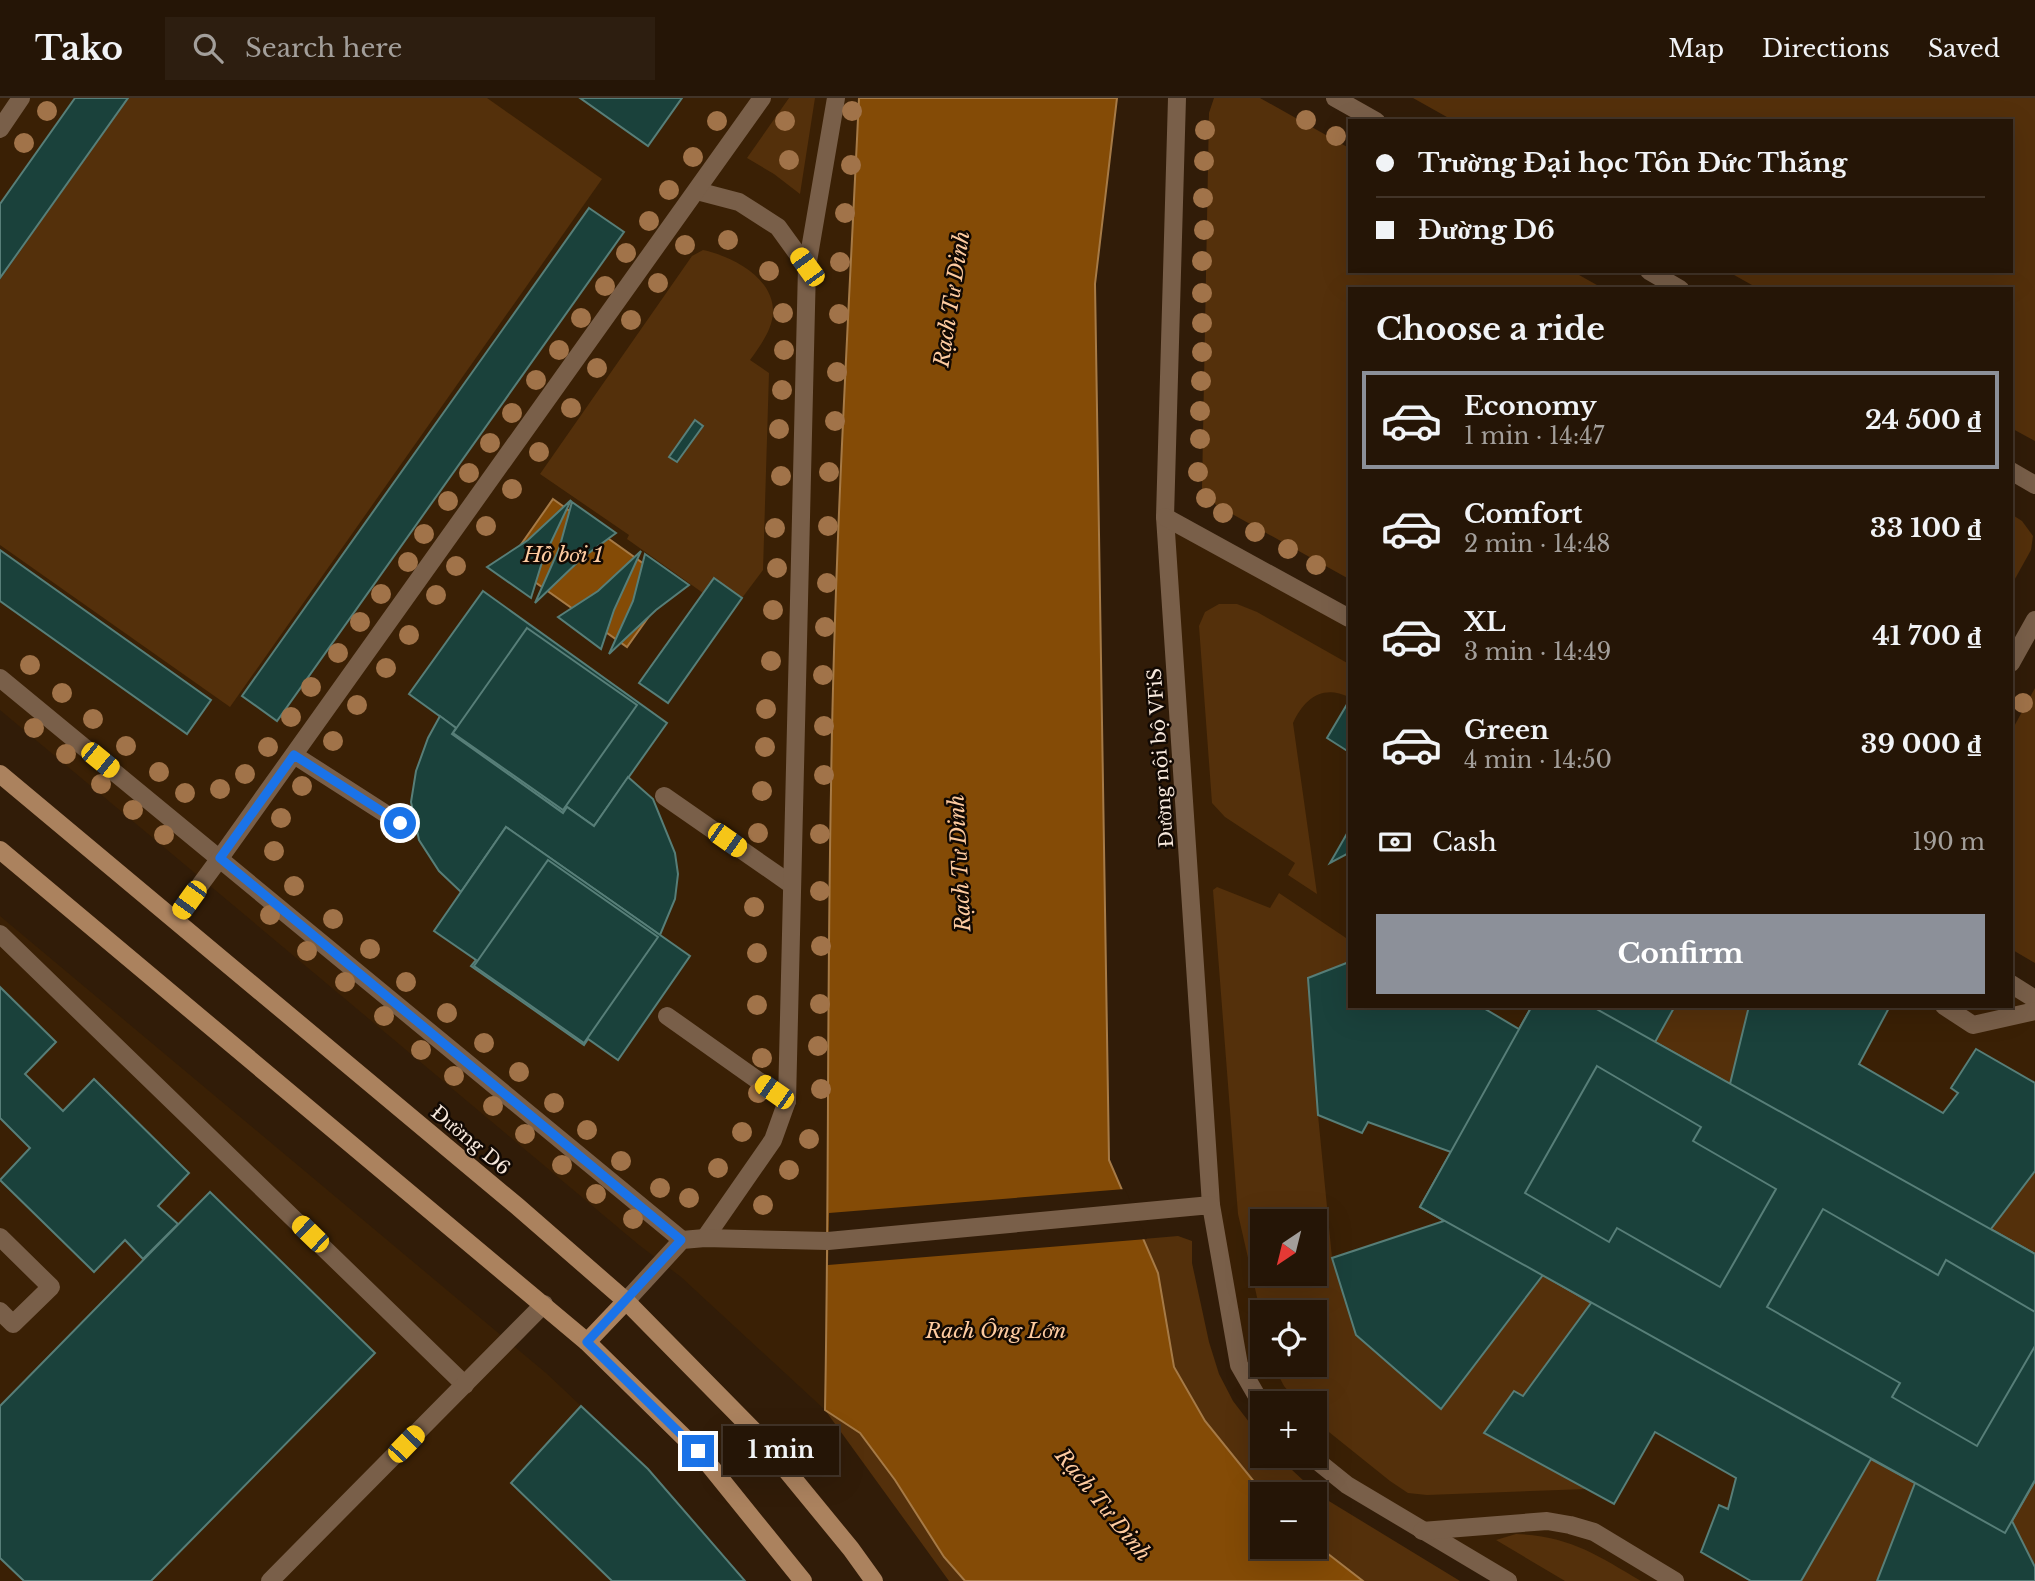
<!DOCTYPE html>
<meta charset="utf-8">
<style>
:root{--surface:#251506;--page:#2d1e10;--text:#f1f3f6;--muted:#a39f9b;--line:#423428;--accent:#8c9099}
body{margin:0;font-family:"Libre Baskerville",serif;background:var(--page);color:var(--text);height:100vh;display:flex;flex-direction:column;font-size:26px;white-space:nowrap}
*{box-sizing:border-box;margin:0}
p{font-size:23px;color:var(--muted)}
.icon{flex:none;width:38px;height:38px;fill:none;stroke:currentColor;stroke-width:2;stroke-linecap:round;stroke-linejoin:round}
.map{position:relative;flex:1;overflow:hidden}
.sheet{position:absolute;left:1348px;top:189px;width:665px;height:721px;display:flex;flex-direction:column;background:var(--surface);border-radius:0px;box-shadow:0 7px 28px #0002,0 0 0 2px var(--line)}
.sheet>*{flex:none}
.guide{position:absolute;left:1348px;top:21px;width:665px;height:154px;border-radius:0px;box-shadow:0 7px 28px #0002,0 0 0 2px var(--line);display:grid;align-content:center;height:154px;padding:0 28px;background:var(--surface)}
.needle{width:46px;rotate:215deg}
.fabs{position:absolute;left:1250px;top:1111px;display:grid;gap:14px}
.fabs a{display:grid;place-items:center;width:77px;height:77px;border-radius:0px;background:var(--surface);box-shadow:0 7px 28px #0002,0 0 0 2px var(--line);font-size:35px}
.end{position:absolute;width:32px;height:32px;margin:-16px;border:9px solid #1a73e8;background:#fff;box-shadow:0 0 0 4px #fff}
.from{border-radius:50%}
.bubble{position:absolute;height:49px;border-radius:0px;background:var(--surface);box-shadow:0 7px 28px #0002,0 0 0 2px var(--line);font-size:23px;font-weight:800;line-height:49px;text-align:center}
.car{position:absolute;width:21px;height:42px;margin:-21px -10px;border-radius:9px;box-shadow:0 0 5px 2px #0007;background:linear-gradient(#f5c518 24%,#345 0 40%,#f5c518 0 76%,#345 0 86%,#f5c518 0)}
.guide b{display:flex;align-items:center;gap:24px;height:66px;font-size:26px}
.guide b+b{border-top:2px solid var(--line)}
.guide i{width:18px;height:18px;background:var(--text)}
ul{padding:0;list-style:none}
li{display:flex;align-items:center;gap:21px;height:98px;margin:0 14px 10px;padding:0 14px;border:4px solid transparent;border-radius:0px}
li div{flex:1}
li b{display:block;font-size:26px}
li em{font-style:normal;font-weight:800}
li.active{border-color:var(--accent)}
li>.icon{width:63px;height:63px;stroke-width:1.5}
h2{padding:0 28px;font-size:32px;line-height:84px}
.pay{display:flex;align-items:center;gap:18px;height:77px;padding:0 28px;font-size:26px}
.pay p{margin-inline-start:auto}
.action{display:flex;gap:14px;margin-top:auto;padding:14px 28px}
.action a{flex:1;height:80px;border-radius:0px;background:var(--accent);color:#fff;font-size:28px;font-weight:800;line-height:80px;text-align:center}
header{display:flex;align-items:center;gap:42px;box-sizing:border-box;height:98px;padding:0 35px;background:var(--surface);border-bottom:2px solid var(--line)}
header strong{font-size:33px}
nav{display:flex;gap:38px;margin-inline-start:auto;font-size:24px}
.search{width:490px;height:63px;background:var(--page);display:flex;align-items:center;gap:18px;box-sizing:border-box;padding:0 24px;border-radius:0px;color:var(--muted);font-size:26px}
.map>svg:first-child{display:block}
</style>
<header>
<strong>Tako</strong>
<div class="search"><svg class="icon" aria-label="search" viewBox="0 0 24 24"><circle cx="10" cy="10" r="6"/><path d="M15 15l6 6"/></svg>Search here</div>
<nav><a>Map</a><a>Directions</a><a>Saved</a></nav>
</header>
<div class="map">
<svg width="2035" height="1483" viewBox="0 0 2035 1483">
<rect width="100%" height="100%" fill="#311c08"/>
<g fill="#3a2005" fill-rule="evenodd">
<polygon points="0,0 859,0 843,327 825,1312 681,1179 639,1147 0,612"/>
<path d="M1165,419L1349,520V908H2011V886L2035,901V1483H1508L1314,1358V1306H1262L1239,1267L1211,1107ZM1262,1124H1314V1176H1262ZM1262,1214H1314V1267H1262Z"/>
<polygon points="0,818 546,1275 648,1371 745,1483 0,1483"/>
</g>
<g fill="#54300b" fill-rule="evenodd">
<polygon points="128,0 487,0 602,81 230,609 0,447 0,182"/>
<polygon points="789,0 815,0 800,96 774,76 747,60"/>
<polygon points="1214,0 1260,0 1349,50 1349,173 1572,173 1604,191 1349,191 1349,481 1216,407 1202,390 1209,15"/>
<polygon points="1413,0 2035,0 2035,343 2011,330 2011,191 1759,191 1727,173 2011,173 2011,23 1454,23"/>
<path d="M703,152C731,158 773,179 773,213C773,231 760,248 750,262L769,275L763,472L742,500L714,480L703,495L627,441L629,437L540,376L692,158Z"/>
<polygon points="2011,416 2022,423 2033,438 2031,452 2011,488"/>
<path d="M1219,506H1237L1257,514L1349,566V599C1322,586 1304,601 1293,625L1317,796L1288,777L1295,765L1225,719L1212,705L1199,528L1205,514Z"/>
<polygon points="2035,590 2035,865 2011,851 2011,634"/>
<path d="M1217,789L1270,810L1279,795L1349,842V864L1308,880L1318,1017L1332,1160L1543,1177L1591,1205L1523,1298L1514,1293L1485,1335L1587,1391L1427,1397L1408,1395L1390,1383L1314,1322V1306L1298,1305L1284,1288L1273,1267H1314V1214H1262V1221L1238,1116L1213,792ZM1262,1124H1314V1176H1262Z"/>
<polygon points="1675,908 1749,908 1730,986 1655,944"/>
<polygon points="2035,1073 2035,1156 1991,1131"/>
<polygon points="1178,1138 1192,1143 1192,1165 1209,1244 1219,1276 1233,1303 1262,1341 1262,1358 1277,1358 1319,1397 1460,1483 1363,1483 1314,1445 1314,1396 1264,1396 1257,1389 1205,1323 1174,1269 1158,1175 1143,1141"/>
<polygon points="825,1312 860,1335 895,1382 944,1459 965,1483 949,1483"/>
<polygon points="1871,1361 1915,1385 1877,1483 1801,1483"/>
<polygon points="2035,1383 2035,1469 2012,1423"/>
<path d="M1516,1436C1570,1438 1597,1457 1641,1483H1565L1496,1442Z"/>
</g>
<g fill="#844b06" stroke="#a67a46" stroke-width="2">
<path d="M859,0H1117L1095,186L1109,1062L1158,1175L1174,1269L1205,1323L1264,1396H1262V1449H1314V1445L1363,1483H965L944,1459L895,1382L860,1335L825,1312C829,1105 827,899 831,692C834,461 848,230 859,0Z"/>
<polygon points="553,401 672,486 627,549 508,465"/>
</g>
<polygon fill="#311c08" points="1125,1091 1147,1141 828,1167 829,1115"/>
<g fill="#1a413b" stroke="#577e78" stroke-width="2">
<polygon points="75,0 128,0 0,180 0,106"/>
<polygon points="580,0 682,0 648,48"/>
<polygon points="589,110 624,134 277,623 242,598"/>
<polygon points="695,322 703,328 677,364 669,359"/>
<polygon points="571,402 543,461 531,500 487,469 528,442"/>
<polygon points="572,404 616,435 582,460 535,505 559,451"/>
<polygon points="0,452 211,602 187,636 0,503"/>
<polygon points="641,453 614,512 601,551 558,519 598,493"/>
<polygon points="645,456 689,487 656,512 609,556 633,503"/>
<polygon points="714,480 742,500 668,605 639,585"/>
<polygon points="483,493 667,625 594,728 567,709 563,715 452,636 456,630 409,596"/>
<polygon points="527,530 637,607 563,712 453,635"/>
<polygon points="1349,603 1349,654 1327,640"/>
<polygon points="440,618 456,630 452,636 563,715 567,709 594,728 628,679 653,701 675,755 678,776 675,801 660,837 506,729 461,794 439,773 419,742 411,704 416,673 428,640"/>
<polygon points="506,729 690,858 618,962 588,941 584,947 471,868 476,862 434,833"/>
<polygon points="1349,732 1349,755 1330,765 1337,753"/>
<polygon points="548,762 658,839 584,945 474,868"/>
<polygon points="1349,864 1349,908 1480,908 1519,931 1532,908 1675,908 1655,944 1730,986 1749,908 1890,908 1859,966 1943,1015 1958,995 1951,990 1976,951 2035,985 2035,1073 1991,1131 2035,1156 2035,1383 2012,1423 2035,1469 2035,1483 1877,1483 1915,1385 1871,1361 1801,1483 1751,1483 1701,1454 1719,1407 1728,1411 1736,1380 1655,1334 1614,1406 1484,1335 1514,1293 1523,1298 1591,1205 1543,1177 1441,1311 1356,1237 1332,1160 1444,1123 1420,1109 1451,1054 1368,1024 1362,1035 1318,1017 1308,880"/>
<polygon points="0,889 56,944 25,976 63,1013 94,981 189,1075 158,1108 178,1126 143,1161 125,1142 94,1174 0,1082 30,1050 0,1020"/>
<polygon points="1532,908 1591,908 2035,1156 2035,1382 2005,1435 1420,1109"/>
<polygon points="1597,968 1701,1029 1693,1043 1776,1091 1720,1189 1617,1130 1609,1144 1525,1095"/>
<polygon points="210,1094 375,1255 151,1483 24,1483 0,1460 0,1308"/>
<polygon points="1823,1111 1938,1177 1946,1162 2035,1214 2035,1248 1977,1348 1892,1299 1900,1285 1767,1209"/>
<polygon points="581,1308 648,1371 745,1483 612,1483 511,1385"/>
</g>
<g fill="none" stroke-linecap="round" stroke-linejoin="round">
<g stroke="#795f49" stroke-width="18">
<polyline points="1177,0 1165,419 1211,1107"/>
<polyline points="1335,0 1376,23"/>
<polyline points="0,31 21,0"/>
<polyline points="697,93 739,104 778,129 807,169"/>
<polyline points="1649,173 1680,191"/>
<polyline points="2011,373 2035,387"/>
<polyline points="1165,419 1349,520"/>
<polyline points="2011,565 2035,522"/>
<polyline points="0,580 682,1142"/>
<polyline points="294,657 400,725"/>
<polyline points="664,698 792,787"/>
<polyline points="175,821 220,760 762,0"/>
<polyline points="0,836 465,1287"/>
<polyline points="2011,886 2035,901"/>
<polyline points="1944,908 1973,927 2035,913"/>
<polyline points="667,918 787,1003"/>
<polyline points="0,1139 51,1189 13,1226 0,1213"/>
<polyline points="705,1140 773,1042 787,1003 807,169 836,0"/>
<polyline points="626,1203 682,1142 705,1140 828,1143 1211,1107 1239,1267 1262,1307"/>
<polyline points="1311,1358 1347,1387 1508,1483"/>
<polyline points="1422,1433 1547,1423 1570,1427 1594,1434 1675,1483"/>
<polyline points="270,1483 544,1206"/>
</g>
<g stroke="#ab825e" stroke-width="18">
<polyline points="0,676 517,1108 626,1203 755,1334 851,1451 874,1483"/>
<polyline points="0,752 587,1244 698,1353 803,1483"/>
<polyline points="587,1244 626,1203"/>
</g>
</g>
<g fill="#a17349">
<circle cx="47" cy="13" r="10"/>
<circle cx="852" cy="13" r="10"/>
<circle cx="1306" cy="22" r="10"/>
<circle cx="717" cy="23" r="10"/>
<circle cx="785" cy="23" r="10"/>
<circle cx="1205" cy="32" r="10"/>
<circle cx="1336" cy="38" r="10"/>
<circle cx="24" cy="45" r="10"/>
<circle cx="693" cy="59" r="10"/>
<circle cx="789" cy="62" r="10"/>
<circle cx="1204" cy="63" r="10"/>
<circle cx="851" cy="67" r="10"/>
<circle cx="669" cy="92" r="10"/>
<circle cx="1203" cy="100" r="10"/>
<circle cx="845" cy="115" r="10"/>
<circle cx="649" cy="123" r="10"/>
<circle cx="1204" cy="132" r="10"/>
<circle cx="728" cy="142" r="10"/>
<circle cx="685" cy="147" r="10"/>
<circle cx="626" cy="155" r="10"/>
<circle cx="1202" cy="163" r="10"/>
<circle cx="840" cy="164" r="10"/>
<circle cx="769" cy="173" r="10"/>
<circle cx="658" cy="185" r="10"/>
<circle cx="605" cy="188" r="10"/>
<circle cx="1202" cy="195" r="10"/>
<circle cx="783" cy="215" r="10"/>
<circle cx="839" cy="216" r="10"/>
<circle cx="581" cy="220" r="10"/>
<circle cx="631" cy="222" r="10"/>
<circle cx="1202" cy="225" r="10"/>
<circle cx="559" cy="252" r="10"/>
<circle cx="784" cy="252" r="10"/>
<circle cx="1202" cy="254" r="10"/>
<circle cx="597" cy="270" r="10"/>
<circle cx="837" cy="274" r="10"/>
<circle cx="536" cy="282" r="10"/>
<circle cx="1201" cy="283" r="10"/>
<circle cx="782" cy="292" r="10"/>
<circle cx="571" cy="310" r="10"/>
<circle cx="1200" cy="313" r="10"/>
<circle cx="512" cy="315" r="10"/>
<circle cx="835" cy="323" r="10"/>
<circle cx="779" cy="331" r="10"/>
<circle cx="1200" cy="341" r="10"/>
<circle cx="490" cy="345" r="10"/>
<circle cx="539" cy="354" r="10"/>
<circle cx="829" cy="374" r="10"/>
<circle cx="1198" cy="374" r="10"/>
<circle cx="469" cy="375" r="10"/>
<circle cx="781" cy="378" r="10"/>
<circle cx="512" cy="391" r="10"/>
<circle cx="1206" cy="400" r="10"/>
<circle cx="448" cy="403" r="10"/>
<circle cx="1223" cy="415" r="10"/>
<circle cx="486" cy="428" r="10"/>
<circle cx="828" cy="428" r="10"/>
<circle cx="775" cy="430" r="10"/>
<circle cx="1255" cy="434" r="10"/>
<circle cx="424" cy="436" r="10"/>
<circle cx="1288" cy="451" r="10"/>
<circle cx="408" cy="464" r="10"/>
<circle cx="1316" cy="467" r="10"/>
<circle cx="456" cy="468" r="10"/>
<circle cx="777" cy="470" r="10"/>
<circle cx="827" cy="485" r="10"/>
<circle cx="381" cy="496" r="10"/>
<circle cx="436" cy="497" r="10"/>
<circle cx="773" cy="512" r="10"/>
<circle cx="360" cy="524" r="10"/>
<circle cx="825" cy="529" r="10"/>
<circle cx="409" cy="537" r="10"/>
<circle cx="338" cy="555" r="10"/>
<circle cx="771" cy="563" r="10"/>
<circle cx="30" cy="567" r="10"/>
<circle cx="386" cy="570" r="10"/>
<circle cx="823" cy="577" r="10"/>
<circle cx="311" cy="589" r="10"/>
<circle cx="62" cy="595" r="10"/>
<circle cx="2023" cy="605" r="10"/>
<circle cx="357" cy="607" r="10"/>
<circle cx="766" cy="611" r="10"/>
<circle cx="291" cy="619" r="10"/>
<circle cx="93" cy="621" r="10"/>
<circle cx="824" cy="628" r="10"/>
<circle cx="34" cy="630" r="10"/>
<circle cx="333" cy="643" r="10"/>
<circle cx="126" cy="648" r="10"/>
<circle cx="268" cy="649" r="10"/>
<circle cx="765" cy="649" r="10"/>
<circle cx="66" cy="656" r="10"/>
<circle cx="159" cy="674" r="10"/>
<circle cx="245" cy="676" r="10"/>
<circle cx="824" cy="677" r="10"/>
<circle cx="101" cy="686" r="10"/>
<circle cx="302" cy="688" r="10"/>
<circle cx="220" cy="691" r="10"/>
<circle cx="762" cy="693" r="10"/>
<circle cx="185" cy="695" r="10"/>
<circle cx="133" cy="712" r="10"/>
<circle cx="281" cy="720" r="10"/>
<circle cx="758" cy="735" r="10"/>
<circle cx="820" cy="736" r="10"/>
<circle cx="164" cy="737" r="10"/>
<circle cx="274" cy="753" r="10"/>
<circle cx="294" cy="788" r="10"/>
<circle cx="820" cy="793" r="10"/>
<circle cx="754" cy="809" r="10"/>
<circle cx="270" cy="817" r="10"/>
<circle cx="333" cy="821" r="10"/>
<circle cx="821" cy="848" r="10"/>
<circle cx="370" cy="851" r="10"/>
<circle cx="307" cy="853" r="10"/>
<circle cx="757" cy="855" r="10"/>
<circle cx="345" cy="884" r="10"/>
<circle cx="406" cy="884" r="10"/>
<circle cx="820" cy="906" r="10"/>
<circle cx="757" cy="907" r="10"/>
<circle cx="447" cy="915" r="10"/>
<circle cx="384" cy="918" r="10"/>
<circle cx="484" cy="945" r="10"/>
<circle cx="818" cy="948" r="10"/>
<circle cx="421" cy="952" r="10"/>
<circle cx="762" cy="960" r="10"/>
<circle cx="519" cy="974" r="10"/>
<circle cx="454" cy="978" r="10"/>
<circle cx="821" cy="991" r="10"/>
<circle cx="758" cy="995" r="10"/>
<circle cx="554" cy="1005" r="10"/>
<circle cx="493" cy="1008" r="10"/>
<circle cx="587" cy="1032" r="10"/>
<circle cx="742" cy="1034" r="10"/>
<circle cx="525" cy="1036" r="10"/>
<circle cx="809" cy="1041" r="10"/>
<circle cx="621" cy="1063" r="10"/>
<circle cx="562" cy="1067" r="10"/>
<circle cx="718" cy="1070" r="10"/>
<circle cx="789" cy="1072" r="10"/>
<circle cx="660" cy="1090" r="10"/>
<circle cx="596" cy="1096" r="10"/>
<circle cx="689" cy="1100" r="10"/>
<circle cx="763" cy="1107" r="10"/>
<circle cx="633" cy="1121" r="10"/>
</g>
<g fill="none" stroke-linecap="round" stroke-linejoin="round">
<polyline stroke="#1a73e8" stroke-width="9" points="400,725 294,657 220,760 681,1142 587,1244 698,1353"/>
</g>
<g text-anchor="middle" stroke-width="5" stroke-linejoin="round" paint-order="stroke">
<g font-size="19" fill="#f7e8dc" stroke="#120903">
<text transform="translate(1160 660) rotate(-94)" y="7">Đường nội bộ VFiS</text>
<text transform="translate(471 1042) rotate(40)" y="7">Đường D6</text>
</g>
<g font-size="21" font-style="italic" fill="#fecba0" stroke="#120903">
<text transform="translate(952 201) rotate(-81)" y="7">Rạch Tư Dinh</text>
<text x="563" y="464">Hồ bơi 1</text>
<text transform="translate(960 765) rotate(-93)" y="7">Rạch Tư Dinh</text>
<text x="996" y="1240">Rạch Ông Lớn</text>
<text transform="translate(1103 1407) rotate(51)" y="7">Rạch Tư Dinh</text>
</g>
</g>
</svg>
<div class="fabs">
<a><svg class="needle" viewBox="-14 -14 28 28"><path d="M0-13l5 13h-10z" fill="#e53935"/><path d="M0 13l5-13h-10z" fill="#a39f9b"/></svg></a>
<a><svg class="icon" aria-label="locate" viewBox="0 0 24 24"><circle cx="12" cy="12" r="6"/><path d="M12 2v4M12 18v4M2 12h4M18 12h4"/></svg></a>
<a>+</a>
<a>−</a>
</div>
<i class="end from" style="left:400px;top:725px"></i>
<i class="end" style="left:698px;top:1353px"></i>
<div class="bubble" style="left:723px;top:1328px;width:116px">1 min</div>
<i class="car" style="left:807px;top:169px;rotate:324deg"></i>
<i class="car" style="left:100px;top:662px;rotate:129deg"></i>
<i class="car" style="left:727px;top:742px;rotate:125deg"></i>
<i class="car" style="left:189px;top:802px;rotate:216deg"></i>
<i class="car" style="left:774px;top:994px;rotate:305deg"></i>
<i class="car" style="left:310px;top:1136px;rotate:314deg"></i>
<i class="car" style="left:406px;top:1346px;rotate:44deg"></i>
<div class="guide">
<b><i class="from"></i>Trường Đại học Tôn Đức Thắng</b>
<b><i></i>Đường D6</b>
</div>
<section class="sheet">
<h2>Choose a ride</h2>
<ul>
<li class="active"><svg class="icon" aria-label="car" viewBox="0 0 24 24"><path d="M5 17H2v-5l4-1 3-4h7l3 4 3 1v5h-3M9 17h6M6 11h13"/><circle cx="7" cy="17" r="2"/><circle cx="17" cy="17" r="2"/></svg><div><b>Economy</b><p>1 min · 14:47</p></div><em>24 500 ₫</em></li>
<li><svg class="icon" aria-label="car" viewBox="0 0 24 24"><path d="M5 17H2v-5l4-1 3-4h7l3 4 3 1v5h-3M9 17h6M6 11h13"/><circle cx="7" cy="17" r="2"/><circle cx="17" cy="17" r="2"/></svg><div><b>Comfort</b><p>2 min · 14:48</p></div><em>33 100 ₫</em></li>
<li><svg class="icon" aria-label="car" viewBox="0 0 24 24"><path d="M5 17H2v-5l4-1 3-4h7l3 4 3 1v5h-3M9 17h6M6 11h13"/><circle cx="7" cy="17" r="2"/><circle cx="17" cy="17" r="2"/></svg><div><b>XL</b><p>3 min · 14:49</p></div><em>41 700 ₫</em></li>
<li><svg class="icon" aria-label="car" viewBox="0 0 24 24"><path d="M5 17H2v-5l4-1 3-4h7l3 4 3 1v5h-3M9 17h6M6 11h13"/><circle cx="7" cy="17" r="2"/><circle cx="17" cy="17" r="2"/></svg><div><b>Green</b><p>4 min · 14:50</p></div><em>39 000 ₫</em></li>
</ul>
<div class="pay"><svg class="icon" aria-label="cash" viewBox="0 0 24 24"><path d="M3 7h18v10H3z"/><circle cx="12" cy="12" r="2"/></svg>Cash<p>190 m</p></div>
<div class="action"><a>Confirm</a></div>
</section>
</div>
